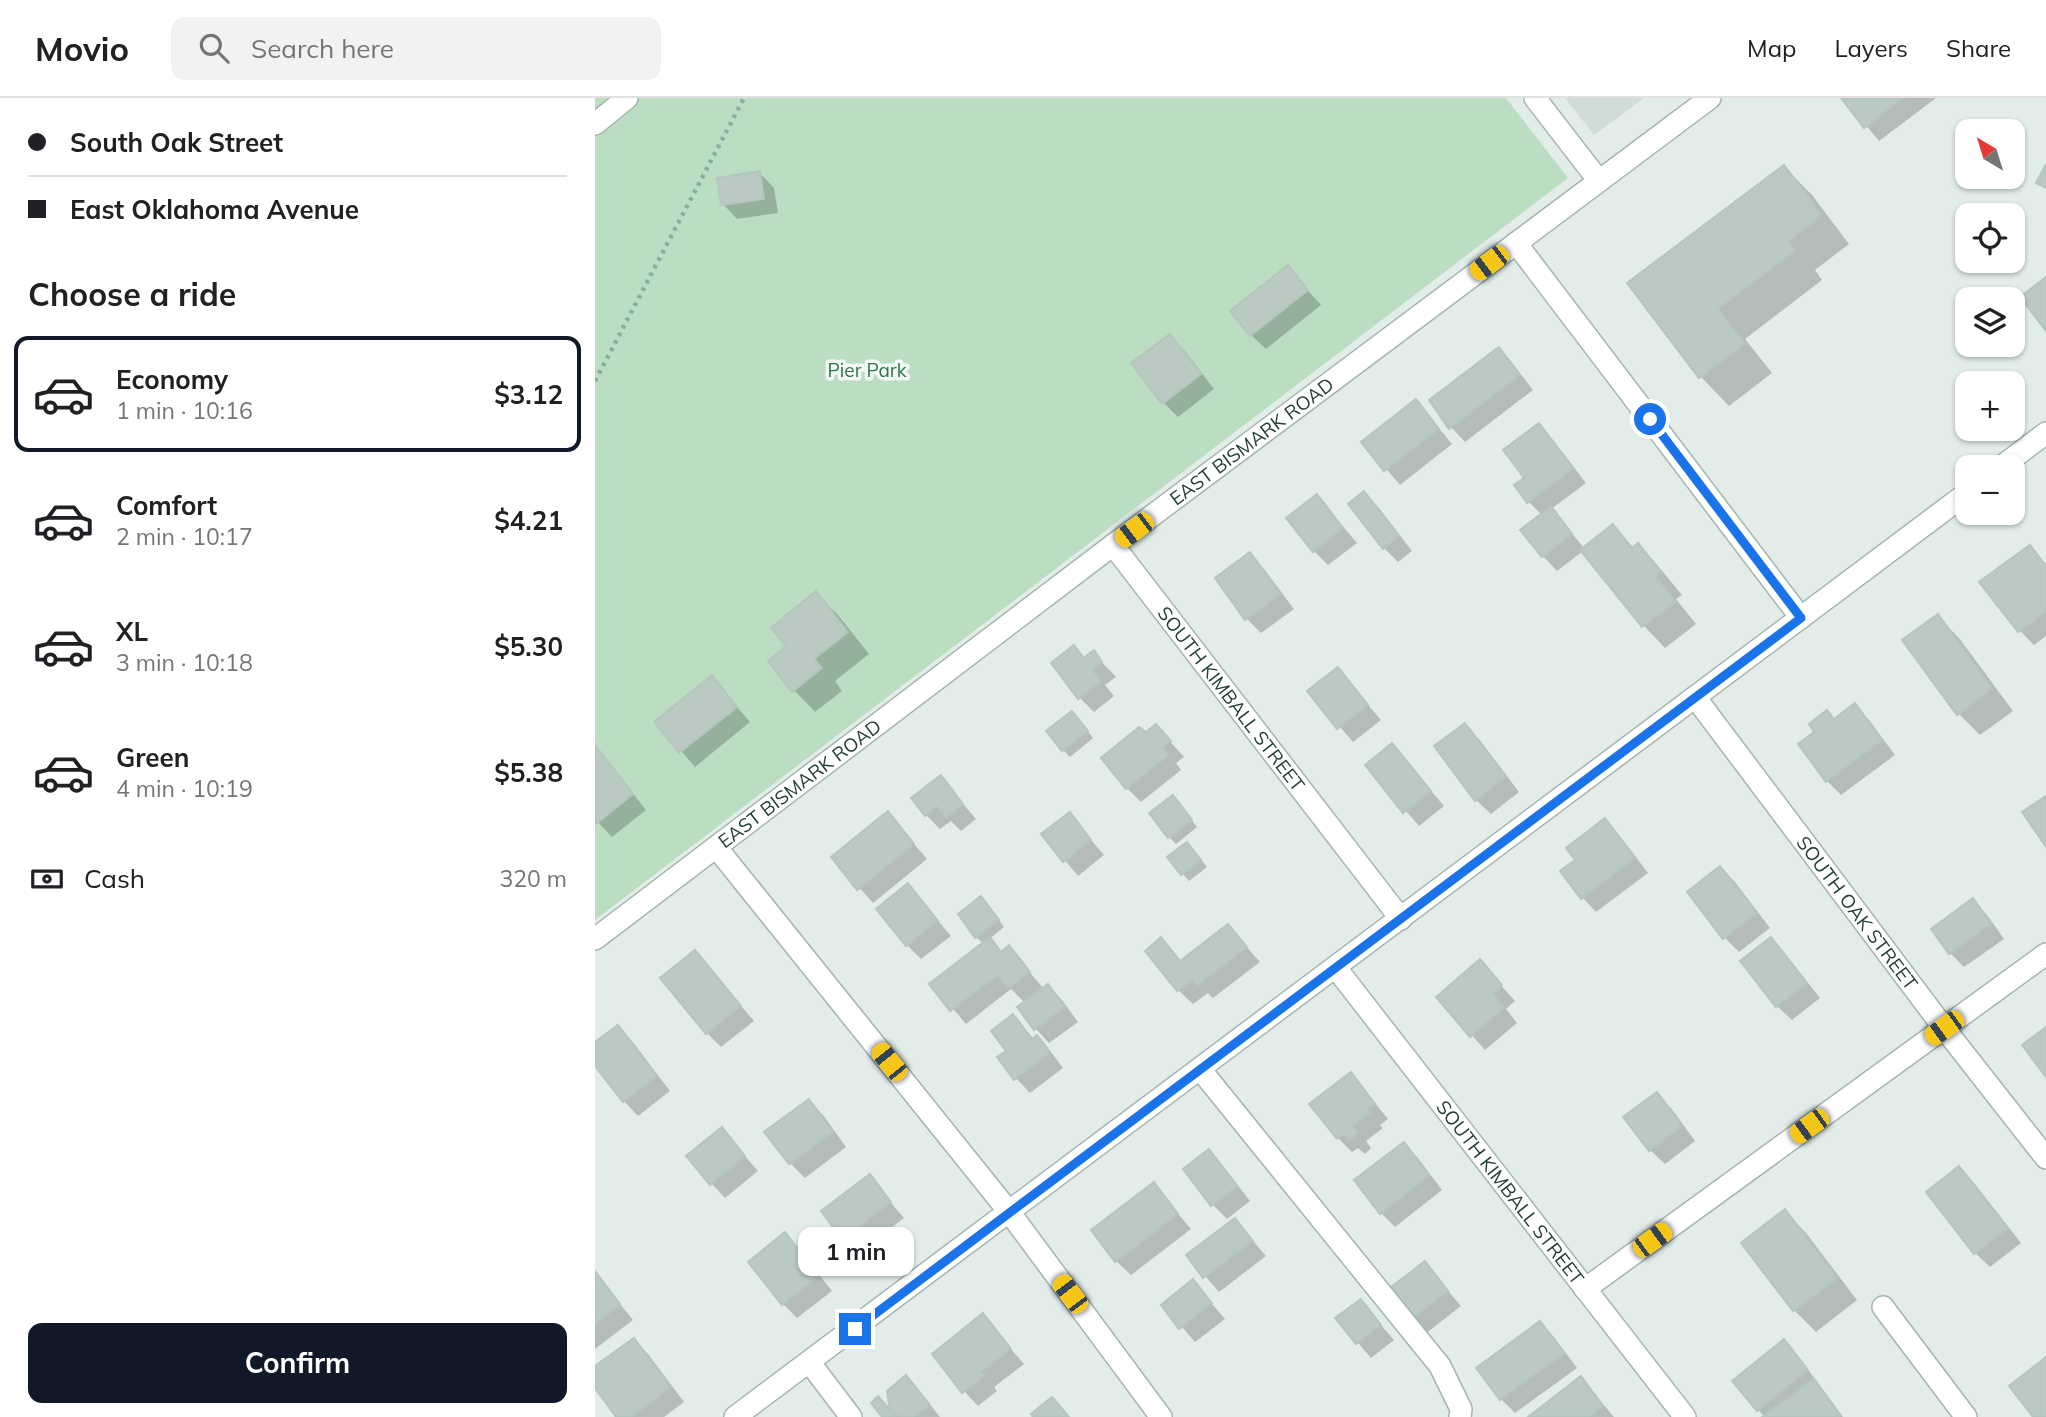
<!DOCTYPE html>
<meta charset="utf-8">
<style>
:root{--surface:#fff;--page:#f2f2f2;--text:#202124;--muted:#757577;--line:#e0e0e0;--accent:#111827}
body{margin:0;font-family:Mulish,sans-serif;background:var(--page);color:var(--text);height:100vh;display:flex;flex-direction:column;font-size:26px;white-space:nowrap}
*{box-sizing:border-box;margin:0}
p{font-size:23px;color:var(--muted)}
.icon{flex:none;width:38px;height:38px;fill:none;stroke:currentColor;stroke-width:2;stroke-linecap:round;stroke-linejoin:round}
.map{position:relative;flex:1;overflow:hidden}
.sheet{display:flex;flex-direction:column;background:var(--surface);width:595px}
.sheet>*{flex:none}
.hud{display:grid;align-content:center;height:154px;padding:0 28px;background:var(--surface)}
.needle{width:46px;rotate:322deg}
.controls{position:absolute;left:1360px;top:21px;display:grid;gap:14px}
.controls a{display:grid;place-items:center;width:70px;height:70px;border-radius:14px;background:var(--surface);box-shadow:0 2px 5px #0004;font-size:35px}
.end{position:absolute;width:32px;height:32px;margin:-16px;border:9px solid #1a73e8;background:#fff;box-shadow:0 0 0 4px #fff}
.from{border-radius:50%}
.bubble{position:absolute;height:49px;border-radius:14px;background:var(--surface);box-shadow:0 2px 5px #0004;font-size:23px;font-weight:700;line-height:49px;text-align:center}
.car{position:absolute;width:21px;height:42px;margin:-21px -10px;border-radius:9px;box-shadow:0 0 5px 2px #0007;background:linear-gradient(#f5c518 24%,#345 0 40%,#f5c518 0 76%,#345 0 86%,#f5c518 0)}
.hud b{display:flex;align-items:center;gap:24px;height:66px;font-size:26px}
.hud b+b{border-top:2px solid var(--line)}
.hud i{width:18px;height:18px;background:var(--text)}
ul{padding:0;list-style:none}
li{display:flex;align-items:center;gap:21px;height:116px;margin:0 14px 10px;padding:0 14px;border:4px solid transparent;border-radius:14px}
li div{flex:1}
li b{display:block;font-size:26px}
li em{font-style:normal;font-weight:700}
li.selected{border-color:var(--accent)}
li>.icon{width:63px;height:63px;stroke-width:1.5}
h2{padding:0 28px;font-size:32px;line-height:84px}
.pay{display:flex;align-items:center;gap:18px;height:77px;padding:0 28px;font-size:26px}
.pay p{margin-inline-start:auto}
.primary-button{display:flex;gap:14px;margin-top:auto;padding:14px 28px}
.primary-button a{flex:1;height:80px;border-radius:14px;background:var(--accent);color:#fff;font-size:28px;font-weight:700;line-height:80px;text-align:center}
header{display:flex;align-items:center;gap:42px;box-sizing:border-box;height:98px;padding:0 35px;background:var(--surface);border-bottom:2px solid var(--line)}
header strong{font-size:33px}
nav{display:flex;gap:38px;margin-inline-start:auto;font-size:24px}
.search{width:490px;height:63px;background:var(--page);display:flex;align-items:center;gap:18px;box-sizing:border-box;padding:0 24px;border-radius:14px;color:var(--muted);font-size:26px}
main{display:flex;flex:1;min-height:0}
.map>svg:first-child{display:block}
</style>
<header>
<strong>Movio</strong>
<div class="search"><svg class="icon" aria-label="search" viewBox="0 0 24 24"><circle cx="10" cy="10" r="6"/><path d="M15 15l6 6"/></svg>Search here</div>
<nav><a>Map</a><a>Layers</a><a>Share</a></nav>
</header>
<main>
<section class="sheet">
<div class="hud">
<b><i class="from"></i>South Oak Street</b>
<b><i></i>East Oklahoma Avenue</b>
</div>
<h2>Choose a ride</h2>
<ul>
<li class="selected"><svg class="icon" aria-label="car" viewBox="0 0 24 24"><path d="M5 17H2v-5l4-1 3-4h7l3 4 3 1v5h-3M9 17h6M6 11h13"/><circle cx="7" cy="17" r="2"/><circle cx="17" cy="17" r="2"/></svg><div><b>Economy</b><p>1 min · 10:16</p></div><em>$3.12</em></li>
<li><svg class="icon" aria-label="car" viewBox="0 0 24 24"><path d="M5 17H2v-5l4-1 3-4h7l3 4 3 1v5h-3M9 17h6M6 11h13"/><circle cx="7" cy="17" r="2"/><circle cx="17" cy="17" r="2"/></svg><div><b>Comfort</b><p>2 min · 10:17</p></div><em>$4.21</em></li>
<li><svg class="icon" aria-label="car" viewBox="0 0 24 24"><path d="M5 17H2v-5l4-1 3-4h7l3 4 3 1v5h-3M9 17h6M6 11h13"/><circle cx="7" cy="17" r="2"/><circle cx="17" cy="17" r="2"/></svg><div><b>XL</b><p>3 min · 10:18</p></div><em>$5.30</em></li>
<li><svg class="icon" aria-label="car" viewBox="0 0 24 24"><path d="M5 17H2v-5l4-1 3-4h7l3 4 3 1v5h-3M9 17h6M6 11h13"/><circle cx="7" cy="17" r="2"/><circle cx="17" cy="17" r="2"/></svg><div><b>Green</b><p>4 min · 10:19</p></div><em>$5.38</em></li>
</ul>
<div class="pay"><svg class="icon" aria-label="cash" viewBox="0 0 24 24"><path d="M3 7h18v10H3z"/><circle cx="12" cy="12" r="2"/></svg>Cash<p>320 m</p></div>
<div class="primary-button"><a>Confirm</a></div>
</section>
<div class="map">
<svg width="1451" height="1319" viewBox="0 0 1451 1319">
<rect width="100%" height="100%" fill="#e2ece8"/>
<polygon fill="#d0dcd7" points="970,0 1049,0 999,37"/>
<polygon fill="#bbdec3" points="0,0 911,0 973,80 0,822"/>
<g fill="#0003">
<polygon points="1248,0 1341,0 1284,43"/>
<polygon points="1189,69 1217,97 1254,146 1220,172 1227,182 1150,241 1177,275 1134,308 1106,279 1035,186"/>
<polygon points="165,75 179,90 183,115 142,121 128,106"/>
<polygon points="692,169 726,207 671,251 656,237"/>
<polygon points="575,238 589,252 619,291 583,319 569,305"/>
<polygon points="904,251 918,266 938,292 870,344 856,329"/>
<polygon points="821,303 857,346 805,387 769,345"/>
<polygon points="944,327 958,342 991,385 956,411 990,451 1018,429 1039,450 1043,447 1064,469 1087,497 1081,501 1101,526 1070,550 1049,528 988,453 962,473 948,458 947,417 933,403 931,380"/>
<polygon points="769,396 784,410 817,453 803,464 789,450"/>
<polygon points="722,398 762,445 733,467 719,453"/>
<polygon points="1434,449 1451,466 1451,538 1439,547 1425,533 1387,484"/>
<polygon points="655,457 669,471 699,511 666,535 652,521"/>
<polygon points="221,496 243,517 274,556 240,583 247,593 220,614 199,592 193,548"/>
<polygon points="1342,518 1364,540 1418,613 1385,637 1363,615"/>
<polygon points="479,549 490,561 498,555 521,579 510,587 519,598 499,614 484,599"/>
<polygon points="742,571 786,622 758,644 714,593"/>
<polygon points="117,580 155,624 100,669 61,624"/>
<polygon points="1260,608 1274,622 1300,657 1246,697 1232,683 1240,623"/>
<polygon points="484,622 498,640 475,659 468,652"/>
<polygon points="869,627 884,641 924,694 896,716 881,702"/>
<polygon points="561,628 589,659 581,665 586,672 546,704 532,690 551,636"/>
<polygon points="0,647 51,712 17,739 0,721"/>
<polygon points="797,647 849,708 824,728 772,668"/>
<polygon points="345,679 381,721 366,733 356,723 345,731 331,717"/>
<polygon points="584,706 602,729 581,746 574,739"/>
<polygon points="293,716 332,761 278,805 238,760"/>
<polygon points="474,716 509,757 483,778 448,736"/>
<polygon points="1010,722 1024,737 1053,775 1001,814 987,799 982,763"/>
<polygon points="598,752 612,769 594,783 574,760"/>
<polygon points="1125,770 1140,784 1175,830 1144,854 1130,840"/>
<polygon points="313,788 356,838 326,861 312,847"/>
<polygon points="1378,803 1392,817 1409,841 1369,869 1355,855"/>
<polygon points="393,807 409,829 394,841 408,855 414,850 449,891 452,888 467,902 483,924 454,945 440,930 430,905 416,891 371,926 337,886 389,846 381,839"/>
<polygon points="633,828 665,864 618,900 613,895 598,906 583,892 566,842 587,864"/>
<polygon points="1176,841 1190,856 1225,900 1197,922 1182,908 1148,863"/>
<polygon points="100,854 159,923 126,949 112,935"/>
<polygon points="885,864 920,903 911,911 922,925 890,952 843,899"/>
<polygon points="418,918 439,941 441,939 456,954 468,970 435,995 421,980 414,954"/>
<polygon points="23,929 37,943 75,993 43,1018 29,1003 0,965 0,947"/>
<polygon points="756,976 793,1021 785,1027 788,1030 771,1043 776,1050 770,1056 763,1050 757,1054 743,1040"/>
<polygon points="1061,996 1076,1010 1100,1043 1070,1066 1055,1052"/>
<polygon points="214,1003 228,1017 251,1049 210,1080 195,1065 172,1034"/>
<polygon points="127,1032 163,1073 130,1100 116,1085"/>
<polygon points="808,1046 823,1060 847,1092 800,1129 786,1115"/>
<polygon points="614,1054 628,1068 655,1103 632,1121 618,1107 590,1071"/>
<polygon points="1364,1070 1379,1085 1426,1145 1395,1169 1380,1155"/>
<polygon points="274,1079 309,1120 263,1155 248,1140 228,1113"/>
<polygon points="558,1087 596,1131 536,1177 521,1163"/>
<polygon points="1190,1114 1211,1135 1262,1202 1221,1234 1199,1212 1149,1145"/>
<polygon points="640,1122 671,1158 624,1194 593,1158"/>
<polygon points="190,1137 204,1151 237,1193 202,1220 188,1206"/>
<polygon points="829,1165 866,1208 830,1236 816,1222"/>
<polygon points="0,1175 38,1222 0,1251"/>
<polygon points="598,1184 630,1221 600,1244 568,1207"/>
<polygon points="765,1203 799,1242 776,1260 743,1221"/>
<polygon points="387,1218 429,1266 399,1289 402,1293 383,1308 369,1293"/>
<polygon points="945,1225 959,1239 982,1270 920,1315 906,1301 884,1270"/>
<polygon points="38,1242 53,1256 89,1304 69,1319 24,1319 0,1287 0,1271"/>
<polygon points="1189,1244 1203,1258 1248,1319 1170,1319 1163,1312"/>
<polygon points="311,1280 325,1294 345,1319 289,1319 283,1300 297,1314"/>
<polygon points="986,1280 1019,1319 935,1319"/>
</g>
<g fill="#bacac3" stroke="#b5c6be" stroke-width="2">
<polygon points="1246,0 1308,0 1269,30"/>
<polygon points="1451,66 1451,90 1441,85"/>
<polygon points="1189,67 1227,117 1193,143 1200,153 1123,211 1150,246 1104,280 1032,185"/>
<polygon points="165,73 169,101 126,107 122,80"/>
<polygon points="693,167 713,192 655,238 635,213"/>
<polygon points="1451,179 1451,233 1425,199"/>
<polygon points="575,236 606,276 567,306 536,265"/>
<polygon points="904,249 925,277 854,331 834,302"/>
<polygon points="821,301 844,331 789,373 766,344"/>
<polygon points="944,325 978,370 932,405 919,387 929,380 908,352"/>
<polygon points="769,393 804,438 788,451 753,406"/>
<polygon points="722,396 748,430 718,454 691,420"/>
<polygon points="956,408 977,436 947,459 925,432"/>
<polygon points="1018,426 1037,450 1043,445 1066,474 1061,479 1081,504 1047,529 985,452"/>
<polygon points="1435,447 1451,468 1451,514 1423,534 1384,484"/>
<polygon points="655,454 686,496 650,522 620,480"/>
<polygon points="221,493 253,534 219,561 227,570 197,594 173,563 191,548 176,530"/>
<polygon points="1343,516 1397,591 1362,617 1307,542"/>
<polygon points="479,547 489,560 499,552 507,564 497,572 506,583 483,601 456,565"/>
<polygon points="743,569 773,607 742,631 712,593"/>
<polygon points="117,577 142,609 84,655 59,624"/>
<polygon points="1260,605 1287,642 1231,684 1203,646 1219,634 1214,626 1232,612 1239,621"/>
<polygon points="477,613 493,633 467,653 451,633"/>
<polygon points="870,625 911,679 880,703 839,648"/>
<polygon points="561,626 576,643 568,650 573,657 531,691 506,660 544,629 551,634"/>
<polygon points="797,645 836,693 808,715 770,667"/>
<polygon points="0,647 38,696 1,726 0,724"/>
<polygon points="346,677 368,706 351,720 342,708 330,718 316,700"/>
<polygon points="578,697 597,722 573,740 554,715"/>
<polygon points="1451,698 1451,749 1427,714"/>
<polygon points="293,713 319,746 262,792 236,759"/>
<polygon points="475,714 496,742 468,764 446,736"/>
<polygon points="1010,720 1040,760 986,801 965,773 980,762 971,750"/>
<polygon points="592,744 606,762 586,777 572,759"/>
<polygon points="1125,768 1162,815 1128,841 1092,794"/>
<polygon points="313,785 343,823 311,848 281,811"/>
<polygon points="386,798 404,822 380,840 363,816"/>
<polygon points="1378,800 1396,826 1354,856 1336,831"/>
<polygon points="633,826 652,849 603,887 598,881 582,893 550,853 566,839 585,863"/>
<polygon points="395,839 406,854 414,847 435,874 413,890 403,877 355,913 334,886"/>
<polygon points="1176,839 1212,885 1181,909 1145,863"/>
<polygon points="100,852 146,908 111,936 65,880"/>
<polygon points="885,861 907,887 898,896 909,910 875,939 841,899"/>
<polygon points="453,886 470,909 439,932 422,909"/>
<polygon points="418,916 437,941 442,937 455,954 419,982 402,959 411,953 396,933"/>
<polygon points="23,927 62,978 28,1004 0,968 0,944"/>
<polygon points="1451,929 1451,979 1427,947"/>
<polygon points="756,974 780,1006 772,1012 775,1015 758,1028 763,1035 754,1043 749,1036 742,1041 714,1006"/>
<polygon points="1062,994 1087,1028 1054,1053 1028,1019"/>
<polygon points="214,1001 238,1034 194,1066 169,1034"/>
<polygon points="127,1029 150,1058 115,1087 91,1058"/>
<polygon points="809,1044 834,1077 785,1116 759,1082"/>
<polygon points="614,1051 642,1088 616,1108 588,1071"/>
<polygon points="1364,1068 1413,1130 1379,1156 1331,1094"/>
<polygon points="275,1076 296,1104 247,1141 226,1113"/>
<polygon points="559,1084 583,1116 520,1164 496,1132"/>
<polygon points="1190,1111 1242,1180 1198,1213 1146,1145"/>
<polygon points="640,1120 658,1143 608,1180 591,1157"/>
<polygon points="190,1134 224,1178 187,1207 153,1164"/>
<polygon points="830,1163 853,1193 814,1223 791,1193"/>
<polygon points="0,1173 25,1206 0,1226"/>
<polygon points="598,1181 617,1205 584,1231 566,1207"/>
<polygon points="766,1201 786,1227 761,1246 740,1220"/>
<polygon points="388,1215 416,1251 386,1274 389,1278 367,1295 337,1256"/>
<polygon points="945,1223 969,1255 905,1302 881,1270"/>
<polygon points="39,1240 76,1289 36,1319 21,1319 0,1290 0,1268"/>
<polygon points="1189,1241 1213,1272 1162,1313 1137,1283"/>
<polygon points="1451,1259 1451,1319 1438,1319 1414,1288"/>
<polygon points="311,1277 335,1307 318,1319 298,1317 300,1319 287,1319 276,1305 283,1298 295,1312 292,1293"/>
<polygon points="986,1278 1008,1308 993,1319 933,1319"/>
<polygon points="1219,1281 1245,1317 1243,1319 1167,1319"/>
<polygon points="457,1299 474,1319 438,1319 436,1316"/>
</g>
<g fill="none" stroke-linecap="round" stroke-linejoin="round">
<defs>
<g id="minor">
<polyline points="940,0 1004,83"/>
<polyline points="0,26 32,0"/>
<polyline points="921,145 1206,520"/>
<polyline points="1406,369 1451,335"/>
<path id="s1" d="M518,447L806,821"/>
<path id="s2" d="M1100,599L1349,930L1451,1060"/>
<polyline points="121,749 415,1115 566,1319"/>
<path id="s3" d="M0,841L518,447L1115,0"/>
<path id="s4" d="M741,870L1090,1319"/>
<polyline points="605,971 845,1268 866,1311 865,1319"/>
<polyline points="990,1191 1451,856"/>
<polyline points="1288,1209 1371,1319"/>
<polyline points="215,1265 256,1319"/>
<polyline points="140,1319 1372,395"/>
</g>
</defs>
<use href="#minor" stroke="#a5b4af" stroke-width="24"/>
<polyline stroke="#82b0a1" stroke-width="4.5" stroke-dasharray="3.5 5" stroke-linecap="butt" points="0,283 149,0"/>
<use href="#minor" stroke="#fff" stroke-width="21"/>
</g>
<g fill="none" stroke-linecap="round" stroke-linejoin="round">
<polyline stroke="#1a73e8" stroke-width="9" points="260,1231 1206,520 1055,321"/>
</g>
<g text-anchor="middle" stroke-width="7" stroke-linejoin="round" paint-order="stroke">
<g font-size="19" fill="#2c7546" stroke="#f3f9f6">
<text x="272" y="279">Pier Park</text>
</g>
<g font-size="19" fill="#223e36" stroke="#f3f9f6">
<text dy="7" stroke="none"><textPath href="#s3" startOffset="824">EAST BISMARK ROAD</textPath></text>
<text dy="7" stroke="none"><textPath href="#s1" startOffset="194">SOUTH KIMBALL STREET</textPath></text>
<text dy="7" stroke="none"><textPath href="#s3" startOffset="257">EAST BISMARK ROAD</textPath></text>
<text dy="7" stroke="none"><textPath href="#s2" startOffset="270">SOUTH OAK STREET</textPath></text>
<text dy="7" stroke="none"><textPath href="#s4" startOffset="284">SOUTH KIMBALL STREET</textPath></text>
</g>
</g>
</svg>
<div class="controls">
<a><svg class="needle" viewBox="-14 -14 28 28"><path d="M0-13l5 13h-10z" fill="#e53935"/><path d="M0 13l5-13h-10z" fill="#757577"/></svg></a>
<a><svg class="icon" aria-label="locate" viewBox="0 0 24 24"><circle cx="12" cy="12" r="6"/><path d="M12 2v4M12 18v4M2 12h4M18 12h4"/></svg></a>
<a><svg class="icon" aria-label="layers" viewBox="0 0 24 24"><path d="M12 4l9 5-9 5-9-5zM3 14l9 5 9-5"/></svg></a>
<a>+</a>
<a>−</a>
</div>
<i class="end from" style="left:1055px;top:321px"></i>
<i class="end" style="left:260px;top:1231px"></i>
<div class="bubble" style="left:203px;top:1129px;width:116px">1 min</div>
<i class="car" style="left:894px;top:165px;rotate:233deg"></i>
<i class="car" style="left:539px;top:432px;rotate:233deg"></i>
<i class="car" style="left:1349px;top:930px;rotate:234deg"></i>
<i class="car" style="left:294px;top:964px;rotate:321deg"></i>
<i class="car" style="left:1214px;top:1028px;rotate:234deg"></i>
<i class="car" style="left:1057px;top:1142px;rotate:54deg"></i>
<i class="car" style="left:475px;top:1196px;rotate:323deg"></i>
</div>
</main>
